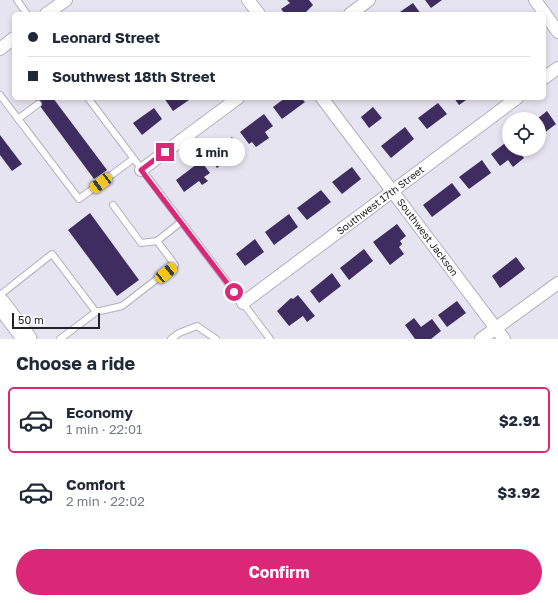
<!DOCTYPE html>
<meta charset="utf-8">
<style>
:root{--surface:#fff;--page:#f6f6f7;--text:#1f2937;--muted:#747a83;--line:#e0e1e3;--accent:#db2777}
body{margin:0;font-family:"Golos Text",sans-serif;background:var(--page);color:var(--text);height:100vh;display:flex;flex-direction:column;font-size:15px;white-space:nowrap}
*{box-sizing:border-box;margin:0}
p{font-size:13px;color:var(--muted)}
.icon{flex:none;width:22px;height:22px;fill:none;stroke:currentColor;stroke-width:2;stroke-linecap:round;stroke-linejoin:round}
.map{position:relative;height:339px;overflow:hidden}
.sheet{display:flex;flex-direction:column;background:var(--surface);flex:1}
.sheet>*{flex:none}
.banner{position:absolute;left:12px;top:12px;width:534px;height:88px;border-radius:6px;box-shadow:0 2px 6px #0003;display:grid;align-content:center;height:88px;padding:0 16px;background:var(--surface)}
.fabs{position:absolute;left:502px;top:112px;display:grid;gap:8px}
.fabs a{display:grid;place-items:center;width:44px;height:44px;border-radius:50%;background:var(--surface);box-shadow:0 2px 6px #0003;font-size:20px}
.scale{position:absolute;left:12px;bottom:10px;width:88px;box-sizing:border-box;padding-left:4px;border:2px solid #232226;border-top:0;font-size:11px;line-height:14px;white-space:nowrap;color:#232226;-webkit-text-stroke:3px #fff;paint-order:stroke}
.end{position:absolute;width:18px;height:18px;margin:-9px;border:5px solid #db2777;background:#fff;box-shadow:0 0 0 2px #fff}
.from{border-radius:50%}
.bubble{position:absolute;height:28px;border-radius:14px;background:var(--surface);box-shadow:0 2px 6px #0003;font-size:13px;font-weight:700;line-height:28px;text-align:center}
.car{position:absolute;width:12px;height:24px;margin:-12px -6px;border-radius:5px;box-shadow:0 0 3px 1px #0007;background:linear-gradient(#f5c518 24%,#345 0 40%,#f5c518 0 76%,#345 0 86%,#f5c518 0)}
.banner b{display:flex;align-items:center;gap:14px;height:38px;font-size:15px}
.banner b+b{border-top:1px solid var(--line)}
.banner i{width:10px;height:10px;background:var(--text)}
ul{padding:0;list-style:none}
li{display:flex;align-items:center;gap:12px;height:66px;margin:0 8px 6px;padding:0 8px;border:2px solid transparent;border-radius:6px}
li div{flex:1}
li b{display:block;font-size:15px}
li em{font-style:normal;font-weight:700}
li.current{border-color:var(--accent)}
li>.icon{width:36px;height:36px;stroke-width:1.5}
h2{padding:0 16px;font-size:18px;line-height:48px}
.button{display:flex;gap:8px;margin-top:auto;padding:8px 16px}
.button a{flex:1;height:46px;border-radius:24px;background:var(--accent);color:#fff;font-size:16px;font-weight:700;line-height:46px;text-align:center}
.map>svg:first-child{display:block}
</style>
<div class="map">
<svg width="558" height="339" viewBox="0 0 558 339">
<rect width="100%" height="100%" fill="#e7e4f1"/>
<g fill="#3f2d61">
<polygon points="287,0 309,0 313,5 304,14 285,14 281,9 290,3"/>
<polygon points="425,0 442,0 431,8"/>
<polygon points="413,3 421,14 397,14"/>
<polygon points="34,98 53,98 107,170 94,179"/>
<polygon points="164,98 192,98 173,111"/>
<polygon points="285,98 301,98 305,102 282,119 273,107"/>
<polygon points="454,98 469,98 459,105"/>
<polygon points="438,103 447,114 427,129 418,118"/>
<polygon points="373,107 382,118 369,128 361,117"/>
<polygon points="154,108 162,119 142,135 133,123"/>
<polygon points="547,111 556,124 539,137 539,119 537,119"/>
<polygon points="264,114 273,126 265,132 269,138 256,147 252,142 249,144 240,132"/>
<polygon points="405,127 414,139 391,158 381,146"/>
<polygon points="0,135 22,164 12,171 0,155"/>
<polygon points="232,137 241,149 217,168 208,156"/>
<polygon points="509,140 509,149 522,149 519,152 524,158 513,167 508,160 500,166 491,154"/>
<polygon points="482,160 491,173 469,189 459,177"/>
<polygon points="201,161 210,173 204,177 208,181 202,185 199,181 184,192 176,180"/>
<polygon points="352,167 361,179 342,194 332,182"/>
<polygon points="452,183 461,195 432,217 423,205"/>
<polygon points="321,190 331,202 307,220 297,208"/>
<polygon points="90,213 139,280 117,296 68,230"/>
<polygon points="289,214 298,227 274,245 265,232"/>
<polygon points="397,224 406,236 400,241 402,244 399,247 404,254 390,265 373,242"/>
<polygon points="255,239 264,252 245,266 236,254"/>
<polygon points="364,249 373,261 349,280 340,268"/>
<polygon points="516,257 525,269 500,288 492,276"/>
<polygon points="332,273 341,286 319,303 310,291"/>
<polygon points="298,295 315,316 307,322 303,316 289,326 277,311 291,298 293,299"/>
<polygon points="457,301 466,313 447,327 438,315"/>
<polygon points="414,318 421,327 432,319 441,331 431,339 415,339 405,325"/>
</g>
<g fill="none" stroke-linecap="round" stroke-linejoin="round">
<defs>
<g id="lane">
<polyline points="17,0 27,14"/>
<polyline points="0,95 79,199 133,159"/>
<polyline points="88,98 270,339"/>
<polyline points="18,119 38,104"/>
<polyline points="113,205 141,243 157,241"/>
<polyline points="0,295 52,254 96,312 60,339"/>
<polyline points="96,312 122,306 175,265 157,241 181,222"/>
<polyline points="171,339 179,333 197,326 216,339"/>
</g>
<g id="street">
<polyline points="248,0 259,14"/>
<polyline points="535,0 558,32"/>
<polyline points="46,14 66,0"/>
<polyline points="350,14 369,0"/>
<polyline points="0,49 14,38"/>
<polyline points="544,78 558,68"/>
<polyline points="322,98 504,339"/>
<polyline points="141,170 238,98"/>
<polyline points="243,303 517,98"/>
<polyline points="481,339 558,283"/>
</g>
<polyline id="primary" points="0,303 27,339"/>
</defs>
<use href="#lane" stroke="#b3b0bc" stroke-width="8"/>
<use href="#street" stroke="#b3b0bc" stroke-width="14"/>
<use href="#primary" stroke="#b3b0bc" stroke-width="21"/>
<use href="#lane" stroke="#fff" stroke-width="6"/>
<use href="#street" stroke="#fff" stroke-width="12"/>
<use href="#primary" stroke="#fff" stroke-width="19"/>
</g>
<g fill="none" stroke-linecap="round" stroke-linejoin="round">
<polyline stroke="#db2777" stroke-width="5" points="165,152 141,170 234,292"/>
</g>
<g text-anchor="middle" stroke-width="4" stroke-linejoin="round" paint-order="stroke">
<g font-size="10" fill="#232226" stroke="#fff">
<text transform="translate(380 200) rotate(-37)" y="4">Southwest 17th Street</text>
<text transform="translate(428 237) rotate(53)" y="4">Southwest Jackson</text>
</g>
</g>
</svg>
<div class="fabs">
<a><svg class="icon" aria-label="locate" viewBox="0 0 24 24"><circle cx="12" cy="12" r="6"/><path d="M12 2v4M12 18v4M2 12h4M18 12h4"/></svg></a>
</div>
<div class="scale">50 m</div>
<i class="end from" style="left:234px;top:292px"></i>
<i class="end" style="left:165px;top:152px"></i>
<div class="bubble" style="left:179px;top:138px;width:66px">1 min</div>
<i class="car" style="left:101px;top:183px;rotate:233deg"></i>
<i class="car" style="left:166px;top:273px;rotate:51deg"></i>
<div class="banner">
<b><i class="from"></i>Leonard Street</b>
<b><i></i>Southwest 18th Street</b>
</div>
</div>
<section class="sheet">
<h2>Choose a ride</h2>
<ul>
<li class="current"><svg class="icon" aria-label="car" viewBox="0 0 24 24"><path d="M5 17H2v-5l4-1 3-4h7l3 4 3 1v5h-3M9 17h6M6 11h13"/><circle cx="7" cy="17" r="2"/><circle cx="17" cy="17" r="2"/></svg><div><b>Economy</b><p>1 min · 22:01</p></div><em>$2.91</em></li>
<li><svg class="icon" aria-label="car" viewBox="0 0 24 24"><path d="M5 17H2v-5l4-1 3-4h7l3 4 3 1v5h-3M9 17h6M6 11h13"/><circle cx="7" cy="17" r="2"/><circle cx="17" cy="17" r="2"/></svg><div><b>Comfort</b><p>2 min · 22:02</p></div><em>$3.92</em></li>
</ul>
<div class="button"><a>Confirm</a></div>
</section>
